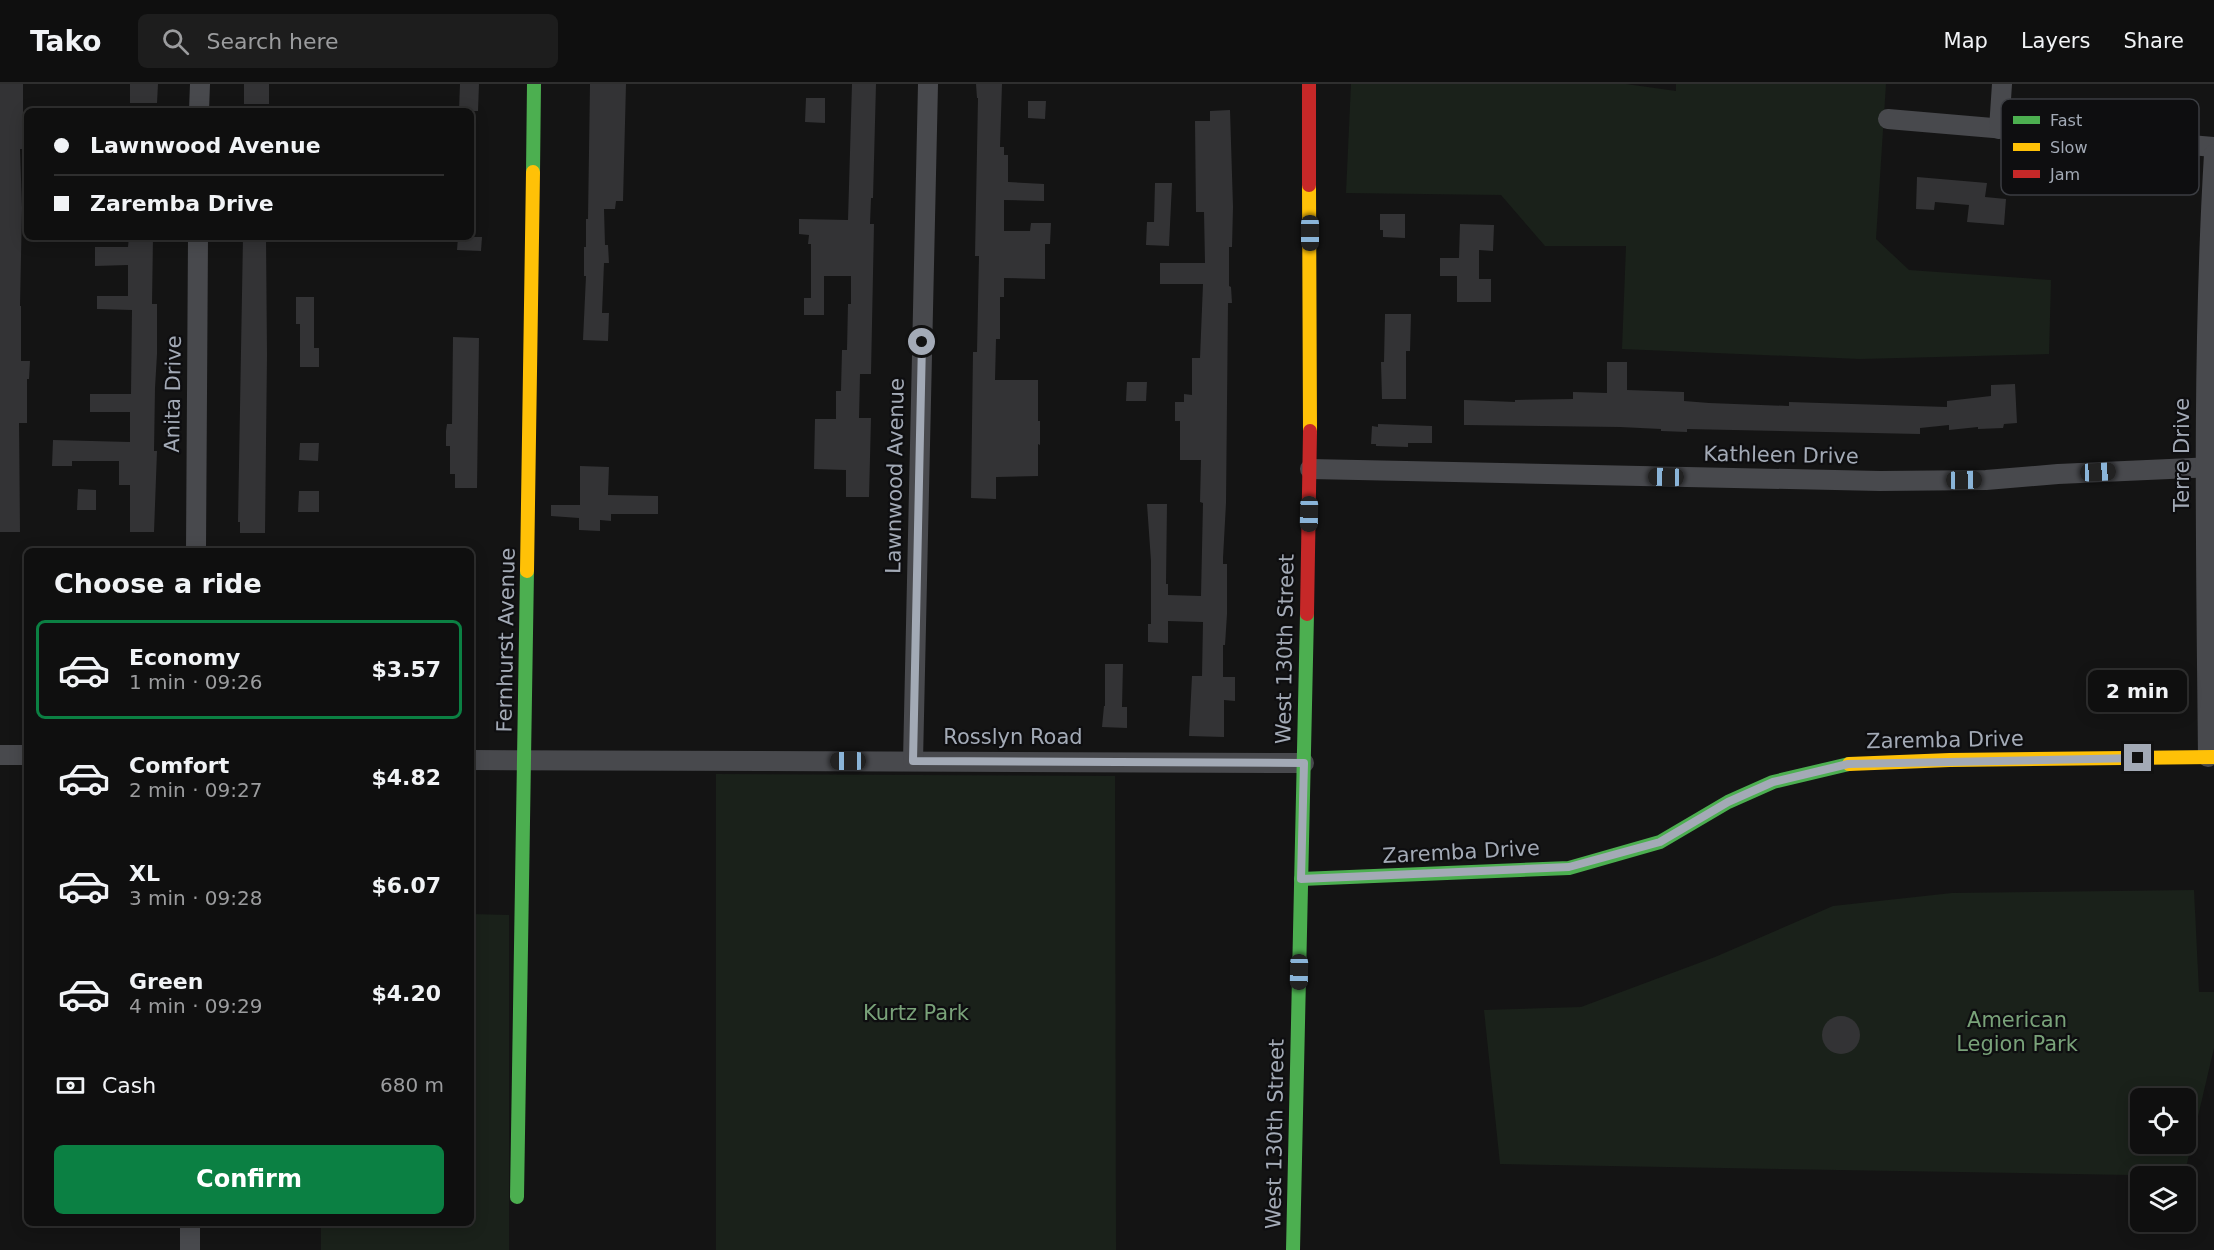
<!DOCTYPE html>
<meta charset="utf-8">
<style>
:root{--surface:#0f0f0f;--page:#1d1d1d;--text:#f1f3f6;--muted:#9b9c9e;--line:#2f2f2f;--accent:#0b8043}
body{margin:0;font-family:"DejaVu Sans",sans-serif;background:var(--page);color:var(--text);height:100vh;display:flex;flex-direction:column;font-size:22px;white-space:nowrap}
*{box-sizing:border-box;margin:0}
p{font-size:20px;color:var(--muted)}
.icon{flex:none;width:33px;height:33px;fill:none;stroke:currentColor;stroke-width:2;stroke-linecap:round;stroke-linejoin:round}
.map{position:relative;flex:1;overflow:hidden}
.panel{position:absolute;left:24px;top:464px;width:450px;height:678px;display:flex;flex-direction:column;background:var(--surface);border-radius:9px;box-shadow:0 3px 15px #0003,0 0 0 2px var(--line)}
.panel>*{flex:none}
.top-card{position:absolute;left:24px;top:24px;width:450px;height:132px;border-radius:9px;box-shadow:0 3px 15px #0003,0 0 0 2px var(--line);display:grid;align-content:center;height:132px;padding:0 30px;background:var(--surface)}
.fabs{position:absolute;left:2130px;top:1004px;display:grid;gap:12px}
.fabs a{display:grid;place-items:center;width:66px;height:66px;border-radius:9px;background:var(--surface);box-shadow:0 3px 15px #0003,0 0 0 2px var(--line);font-size:30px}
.end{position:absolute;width:27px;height:27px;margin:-14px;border:8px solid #a3aab6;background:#111;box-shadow:0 0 0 3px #111}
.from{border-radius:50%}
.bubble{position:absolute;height:42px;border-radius:9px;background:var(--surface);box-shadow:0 3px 15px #0003,0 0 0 2px var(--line);font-size:20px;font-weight:700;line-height:42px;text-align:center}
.car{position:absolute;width:18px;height:36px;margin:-18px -9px;border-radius:8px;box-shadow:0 0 4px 2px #0007;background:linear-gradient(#222 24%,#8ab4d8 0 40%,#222 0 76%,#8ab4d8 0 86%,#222 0)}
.top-card b{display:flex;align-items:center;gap:21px;height:57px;font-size:22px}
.top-card b+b{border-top:2px solid var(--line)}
.top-card i{width:15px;height:15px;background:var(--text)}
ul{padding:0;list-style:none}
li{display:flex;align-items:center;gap:18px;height:99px;margin:0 12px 9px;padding:0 18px;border:3px solid transparent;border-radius:9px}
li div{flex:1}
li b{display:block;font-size:22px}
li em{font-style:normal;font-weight:700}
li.current{border-color:var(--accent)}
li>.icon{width:54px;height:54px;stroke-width:1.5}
h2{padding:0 30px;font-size:27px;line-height:72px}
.pay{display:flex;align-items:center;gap:15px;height:66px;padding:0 30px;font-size:22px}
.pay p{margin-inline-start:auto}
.primary-button{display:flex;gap:12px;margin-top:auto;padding:12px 30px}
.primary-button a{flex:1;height:69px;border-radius:9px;background:var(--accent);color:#fff;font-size:24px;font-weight:700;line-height:69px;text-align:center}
header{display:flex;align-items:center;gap:36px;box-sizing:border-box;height:84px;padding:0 30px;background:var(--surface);border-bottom:2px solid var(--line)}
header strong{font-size:28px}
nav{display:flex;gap:33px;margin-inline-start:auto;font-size:21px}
.search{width:420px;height:54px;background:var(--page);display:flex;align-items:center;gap:15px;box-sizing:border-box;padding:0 21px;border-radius:9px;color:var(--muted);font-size:22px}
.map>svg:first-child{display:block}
</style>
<header>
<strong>Tako</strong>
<div class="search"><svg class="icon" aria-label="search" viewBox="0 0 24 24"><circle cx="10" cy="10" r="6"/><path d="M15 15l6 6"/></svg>Search here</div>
<nav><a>Map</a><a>Layers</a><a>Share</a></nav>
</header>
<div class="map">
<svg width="2214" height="1166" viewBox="0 0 2214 1166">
<rect width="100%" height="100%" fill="#141414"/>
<g fill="#1a211a" fill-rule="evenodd">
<polygon points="1351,0 1626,0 1676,7 1676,0 1886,0 1876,155 1909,186 2051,196 2049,270 1860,275 1622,265 1626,162 1545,162 1501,111 1346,109"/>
<polygon points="716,690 1115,692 1116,1166 716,1166"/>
<path d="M2194,806L2199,908H2214V964L2184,1092L1500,1080L1484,926L1581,923L1715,873L1833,822L1952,809ZM2140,1014H2186V1059H2140Z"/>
<polygon points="471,830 509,831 509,1166 321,1166 321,1139 471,1138"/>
</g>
<g fill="#333335">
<polygon points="0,0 23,0 23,65 20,65 22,124 20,222 21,222 21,277 30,277 29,295 27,295 27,339 19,339 20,448 0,448"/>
<polygon points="130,0 158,0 157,19 130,19"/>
<rect x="244" y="0" width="25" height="20"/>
<polygon points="460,0 479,0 478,27 459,27"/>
<polygon points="590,0 626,0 623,117 616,117 615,125 604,125 605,161 608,161 609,179 604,179 602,229 609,229 608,257 583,256 586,192 584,192 584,163 586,163 586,135 588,135"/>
<polygon points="852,0 876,0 873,114 871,114 870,140 874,140 871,290 860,290 859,334 871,334 869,413 846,413 846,386 814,385 815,335 836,335 836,307 841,307 842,266 847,266 848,220 851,220 851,192 824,192 824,231 804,231 804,214 811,214 811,160 808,160 809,151 799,150 799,135 848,136"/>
<polygon points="976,0 1002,0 1000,63 1004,63 1004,71 1008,71 1008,98 1044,100 1044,117 1004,116 1004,147 1030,147 1031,139 1051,139 1050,160 1045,160 1045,195 1004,194 1004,213 1000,213 1000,255 996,255 995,296 1038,296 1038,337 1040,337 1040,361 1038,360 1038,392 996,393 996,415 971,414 973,268 977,268 979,172 975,172 978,14 977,14"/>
<polygon points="806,14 825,14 825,39 805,38"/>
<polygon points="1028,17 1046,17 1045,35 1028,34"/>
<polygon points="1230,26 1233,123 1232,163 1229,163 1229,202 1231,203 1232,219 1228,219 1226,419 1223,474 1223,480 1227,480 1227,530 1225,561 1223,561 1223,593 1235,593 1235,617 1224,616 1224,653 1189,652 1192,592 1202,592 1203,538 1168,537 1168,559 1148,558 1148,540 1151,540 1151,477 1147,420 1167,420 1166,500 1168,500 1168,511 1201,512 1203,419 1200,418 1201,376 1180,376 1180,337 1175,337 1175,318 1184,318 1184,310 1192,311 1192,274 1200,274 1203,200 1160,200 1160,179 1205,179 1204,128 1196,128 1195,37 1210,37 1210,27"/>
<polygon points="1917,93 1987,99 1985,113 2006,115 2004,141 1967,138 1969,121 1935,118 1934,126 1916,125"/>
<polygon points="1155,99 1172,99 1169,162 1146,161 1147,138 1154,138"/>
<polygon points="1380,130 1405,130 1405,154 1383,153 1383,146 1380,146"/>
<polygon points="1460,140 1494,141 1493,167 1479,166 1479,195 1491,195 1491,218 1457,218 1457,192 1440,192 1440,174 1459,174"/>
<polygon points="129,153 153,153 152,220 157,220 157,270 155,304 154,367 157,367 154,448 130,448 130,401 119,401 119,377 72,377 72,382 52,382 53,356 130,358 130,328 90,328 90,310 131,310 132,226 97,225 97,212 128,212 128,181 95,182 95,163 128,163"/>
<polygon points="243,153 266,153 267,271 265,449 240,449 240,438 238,438"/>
<polygon points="458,153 482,153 481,167 457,166"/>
<polygon points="296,213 314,213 314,264 319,264 319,283 300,283 300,240 296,240"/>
<polygon points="1385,230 1411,230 1410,267 1406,267 1406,315 1382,315 1381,278 1384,278"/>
<polygon points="453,253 479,254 477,404 455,404 455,390 450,390 450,362 446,362 446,347 447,340 452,340"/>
<polygon points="1607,278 1627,278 1627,306 1684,308 1684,317 1709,319 1789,322 1789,318 1947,323 1947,317 1991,312 1991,301 2015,300 2017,339 2004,340 2003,344 1978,345 1978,343 1949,346 1949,341 1920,344 1920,350 1687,345 1687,348 1661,347 1661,345 1620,343 1464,341 1464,316 1515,318 1515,316 1573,315 1573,308 1607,309"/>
<polygon points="1127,298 1147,298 1146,317 1126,317"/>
<polygon points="1378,340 1432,342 1432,359 1408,359 1408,363 1376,362 1376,360 1371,360 1372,342 1378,343"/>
<polygon points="300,359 319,359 318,377 299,376"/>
<polygon points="580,382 609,383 608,411 658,412 658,430 611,430 611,437 600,436 600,447 579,446 579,434 551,432 551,421 580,421"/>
<polygon points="78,405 96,406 96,426 77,426"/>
<polygon points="299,407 319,407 319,428 298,428"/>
<polygon points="1105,580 1123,580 1122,623 1127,623 1127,644 1102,643 1104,622 1105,622"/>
<circle cx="1841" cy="951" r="19"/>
</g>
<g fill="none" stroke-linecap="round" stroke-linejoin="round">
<g stroke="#48494d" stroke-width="20">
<polyline points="199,27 200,0"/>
<polyline points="1888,35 2214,63"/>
<polyline points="1999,45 2002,0"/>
<polyline points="1310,385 1880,397 1986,396 2058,390 2214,383"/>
<polyline points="196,466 198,153"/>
<polyline points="0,671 27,671"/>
<path d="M2208,673C2206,472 2202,270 2214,70"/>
<polyline points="471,676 1304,679"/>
<polyline points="913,677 928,0"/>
<polyline points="190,1166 190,1138"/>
</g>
<g stroke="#4caf50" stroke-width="14">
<polyline points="533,88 534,0"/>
<polyline points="1301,795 1569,784 1660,758 1728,718 1773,698 1849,680"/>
<polyline points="517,1113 527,487"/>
<polyline points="1293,1166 1307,530"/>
</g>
<g stroke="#ffc107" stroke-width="14">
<polyline points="1309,101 1310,347"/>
<polyline points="527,487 533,88"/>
<polyline points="1849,680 1950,676 2214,673"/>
</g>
<g stroke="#c62828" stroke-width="14">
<polyline points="1309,0 1309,101"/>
<polyline points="1307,530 1310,347"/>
</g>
</g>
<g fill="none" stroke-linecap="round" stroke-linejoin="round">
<polyline stroke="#a3aab6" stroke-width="8" points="922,258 913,677 1304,679 1301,795 1569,783 1660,758 1728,718 1773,698 1848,680 2138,674"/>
</g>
<g text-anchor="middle" stroke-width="4.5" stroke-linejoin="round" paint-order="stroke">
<g font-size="21" fill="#a3aab6" stroke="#0e0e10">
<text transform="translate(173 310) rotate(-89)" y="7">Anita Drive</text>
<text transform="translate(1781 371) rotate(1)" y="7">Kathleen Drive</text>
<text transform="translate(2182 371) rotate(-90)" y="7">Terre Drive</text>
<text transform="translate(895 392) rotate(-89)" y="7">Lawnwood Avenue</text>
<text transform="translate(506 556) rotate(-89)" y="7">Fernhurst Avenue</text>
<text transform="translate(1285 565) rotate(-89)" y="7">West 130th Street</text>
<text x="1013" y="660">Rosslyn Road</text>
<text transform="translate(1945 656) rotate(-1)" y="7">Zaremba Drive</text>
<text transform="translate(1461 768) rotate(-3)" y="7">Zaremba Drive</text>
<text transform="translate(1275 1050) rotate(-89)" y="7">West 130th Street</text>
</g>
<g font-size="21" fill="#79a279" stroke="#0e0e10">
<text x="916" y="936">Kurtz Park</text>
<text x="2017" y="943">American<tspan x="2017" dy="24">Legion Park</tspan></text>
</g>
</g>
<rect x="2001" y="15" width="198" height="96" rx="9" fill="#0e0e10" stroke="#3b3d42" stroke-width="1.5"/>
<rect x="2013" y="32" width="27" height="8" fill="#4caf50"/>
<rect x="2013" y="59" width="27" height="8" fill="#ffc107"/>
<rect x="2013" y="86" width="27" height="8" fill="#c62828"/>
<g font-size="16" fill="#a3aab6">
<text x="2050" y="42">Fast</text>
<text x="2050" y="69">Slow</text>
<text x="2050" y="96">Jam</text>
</g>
</svg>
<div class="fabs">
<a><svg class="icon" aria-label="locate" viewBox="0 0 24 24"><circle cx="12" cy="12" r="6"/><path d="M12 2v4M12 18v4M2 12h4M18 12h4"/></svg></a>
<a><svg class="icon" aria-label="layers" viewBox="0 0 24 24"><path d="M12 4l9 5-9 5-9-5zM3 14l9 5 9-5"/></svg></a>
</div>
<i class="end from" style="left:922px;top:258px"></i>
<i class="end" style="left:2138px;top:674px"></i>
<div class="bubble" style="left:2088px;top:586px;width:99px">2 min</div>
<i class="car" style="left:1310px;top:149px;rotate:180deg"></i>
<i class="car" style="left:2098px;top:388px;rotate:87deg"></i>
<i class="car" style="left:1666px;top:393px;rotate:271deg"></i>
<i class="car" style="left:1964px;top:396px;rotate:89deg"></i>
<i class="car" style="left:1309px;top:430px;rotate:181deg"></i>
<i class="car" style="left:848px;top:677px;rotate:270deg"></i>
<i class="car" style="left:1299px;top:888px;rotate:181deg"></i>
<div class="top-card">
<b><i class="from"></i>Lawnwood Avenue</b>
<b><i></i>Zaremba Drive</b>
</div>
<section class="panel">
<h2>Choose a ride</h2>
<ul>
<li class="current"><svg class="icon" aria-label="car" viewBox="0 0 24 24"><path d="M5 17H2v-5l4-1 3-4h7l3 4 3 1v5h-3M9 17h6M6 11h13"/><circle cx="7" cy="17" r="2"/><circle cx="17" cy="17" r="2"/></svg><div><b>Economy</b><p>1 min · 09:26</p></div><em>$3.57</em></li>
<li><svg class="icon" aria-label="car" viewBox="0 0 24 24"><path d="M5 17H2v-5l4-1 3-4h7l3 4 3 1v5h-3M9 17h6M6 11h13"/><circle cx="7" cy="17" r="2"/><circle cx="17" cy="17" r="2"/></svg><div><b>Comfort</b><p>2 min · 09:27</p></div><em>$4.82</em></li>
<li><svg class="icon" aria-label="car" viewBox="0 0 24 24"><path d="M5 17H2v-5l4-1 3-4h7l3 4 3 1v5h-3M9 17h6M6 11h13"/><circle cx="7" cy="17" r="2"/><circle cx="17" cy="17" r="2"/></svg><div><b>XL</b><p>3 min · 09:28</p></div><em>$6.07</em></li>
<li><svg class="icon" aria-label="car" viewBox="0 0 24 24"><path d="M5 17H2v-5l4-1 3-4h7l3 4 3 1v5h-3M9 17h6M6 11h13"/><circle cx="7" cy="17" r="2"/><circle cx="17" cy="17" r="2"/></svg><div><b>Green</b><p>4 min · 09:29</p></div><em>$4.20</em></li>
</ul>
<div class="pay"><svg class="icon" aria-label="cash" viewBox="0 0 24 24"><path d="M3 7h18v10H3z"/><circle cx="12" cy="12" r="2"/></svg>Cash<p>680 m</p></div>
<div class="primary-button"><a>Confirm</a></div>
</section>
</div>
